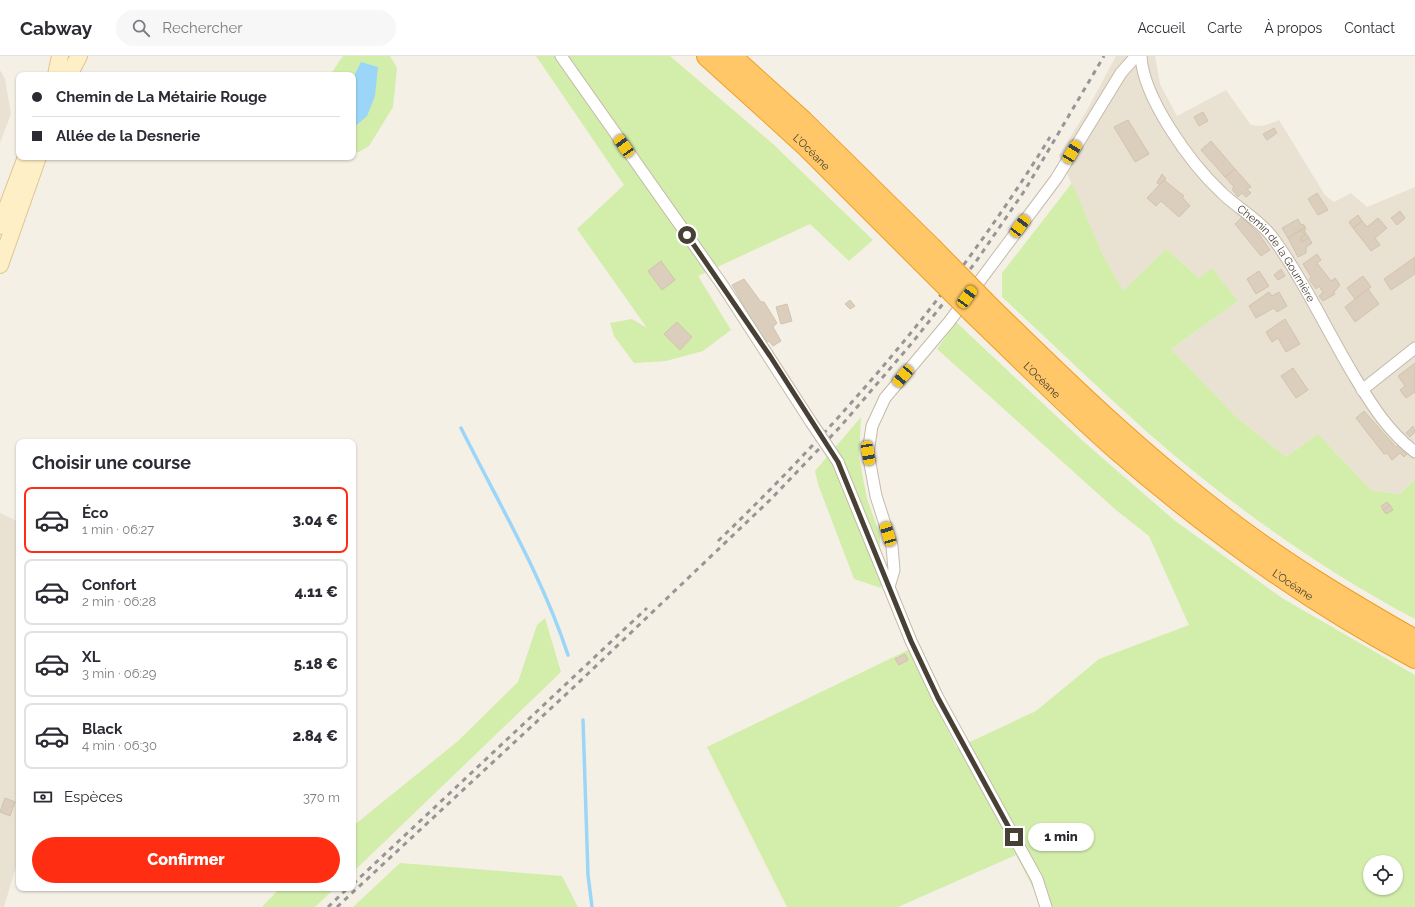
<!DOCTYPE html>
<html lang="fr">
<meta charset="utf-8">
<style>
:root{--surface:#fff;--page:#f7f7f7;--text:#2b2b33;--muted:#7c7c81;--line:#e1e1e2;--accent:#ff2e13}
body{margin:0;font-family:Raleway,sans-serif;background:var(--page);color:var(--text);height:100vh;display:flex;flex-direction:column;font-size:15px;white-space:nowrap}
*{box-sizing:border-box;margin:0}
p{font-size:13px;color:var(--muted)}
.icon{flex:none;width:22px;height:22px;fill:none;stroke:currentColor;stroke-width:2;stroke-linecap:round;stroke-linejoin:round}
.map{position:relative;flex:1;overflow:hidden}
.details{position:absolute;left:16px;top:383px;width:340px;height:452px;display:flex;flex-direction:column;background:var(--surface);border-radius:8px;box-shadow:0 1px 3px #0004}
.details>*{flex:none}
.guide{position:absolute;left:16px;top:16px;width:340px;height:88px;border-radius:8px;box-shadow:0 1px 3px #0004;display:grid;align-content:center;height:88px;padding:0 16px;background:var(--surface)}
.buttons{position:absolute;left:1363px;top:799px;display:grid;gap:8px}
.buttons a{display:grid;place-items:center;width:40px;height:40px;border-radius:50%;background:var(--surface);box-shadow:0 1px 3px #0004;font-size:20px}
.end{position:absolute;width:18px;height:18px;margin:-9px;border:5px solid #484034;background:#fff;box-shadow:0 0 0 2px #fff}
.from{border-radius:50%}
.bubble{position:absolute;height:28px;border-radius:14px;background:var(--surface);box-shadow:0 1px 3px #0004;font-size:13px;font-weight:800;line-height:28px;text-align:center}
.car{position:absolute;width:12px;height:24px;margin:-12px -6px;border-radius:5px;box-shadow:0 0 3px 1px #0007;background:linear-gradient(#f5c518 24%,#345 0 40%,#f5c518 0 76%,#345 0 86%,#f5c518 0)}
.guide b{display:flex;align-items:center;gap:14px;height:38px;font-size:15px}
.guide b+b{border-top:1px solid var(--line)}
.guide i{width:10px;height:10px;background:var(--text)}
ul{padding:0;list-style:none}
li{display:flex;align-items:center;gap:12px;height:66px;margin:0 8px 6px;padding:0 8px;border:2px solid var(--line);border-radius:8px}
li div{flex:1}
li b{display:block;font-size:15px}
li em{font-style:normal;font-weight:800}
li.current{border-color:var(--accent)}
li>.icon{width:36px;height:36px;stroke-width:1.5}
h2{padding:0 16px;font-size:18px;line-height:48px}
.pay{display:flex;align-items:center;gap:10px;height:44px;padding:0 16px;font-size:15px}
.pay p{margin-inline-start:auto}
.action{display:flex;gap:8px;margin-top:auto;padding:8px 16px}
.action a{flex:1;height:46px;border-radius:24px;background:var(--accent);color:#fff;font-size:16px;font-weight:800;line-height:46px;text-align:center}
header{display:flex;align-items:center;gap:24px;box-sizing:border-box;height:56px;padding:0 20px;background:var(--surface);border-bottom:1px solid var(--line)}
header strong{font-size:19px}
nav{display:flex;gap:22px;margin-inline-start:auto;font-size:14px}
.search{width:280px;height:36px;background:var(--page);display:flex;align-items:center;gap:10px;box-sizing:border-box;padding:0 14px;border-radius:22px;color:var(--muted);font-size:15px}
.map>svg:first-child{display:block}
</style>
<header>
<strong>Cabway</strong>
<div class="search"><svg class="icon" aria-label="search" viewBox="0 0 24 24"><circle cx="10" cy="10" r="6"/><path d="M15 15l6 6"/></svg>Rechercher</div>
<nav><a>Accueil</a><a>Carte</a><a>À propos</a><a>Contact</a></nav>
</header>
<div class="map">
<svg width="1415" height="851" viewBox="0 0 1415 851">
<rect width="100%" height="100%" fill="#f5f0e6"/>
<g fill="#e9e2d3">
<polygon points="1116,0 1155,0 1160,28 1177,60 1226,34 1251,69 1263,70 1279,64 1325,139 1334,146 1351,137 1367,151 1415,131 1415,423 1400,438 1372,435 1318,378 1286,401 1236,361 1171,293 1238,245 1212,213 1199,222 1166,193 1123,236 1102,197 1059,99 1086,56"/>
<polygon points="0,14 5,23 11,58 0,87"/>
<polygon points="0,457 19,466 19,801 4,851 0,851"/>
</g>
<g fill="#d2eeaa" fill-rule="evenodd">
<polygon points="343,0 390,0 397,12 393,51 369,90 359,96 353,97 353,19 330,19"/>
<polygon points="536,0 670,0 773,88 873,184 849,205 810,168 698,220 731,274 703,295 666,305 634,307 614,280 610,267 632,263 647,272 577,173 624,129"/>
<path d="M1072,127L1102,197L1123,235L1166,193L1199,222L1212,212L1238,245L1171,293L1236,361L1286,401L1318,378L1372,435L1400,438L1415,423V563C1319,512 1228,447 1146,375C1097,331 1050,285 1002,241V217Z"/>
<path d="M956,266L1084,386L1174,464L1282,542L1415,619V851H1043L1016,799L898,851H787L707,691L908,594L957,692L1036,655L1099,603L1189,569L1149,480L1116,454L937,293ZM1370,806H1396V832H1370Z"/>
<polygon points="861,361 859,401 867,443 880,479 881,532 854,523 818,428 815,415"/>
<polygon points="545,562 561,616 353,816 353,770 458,685 518,626 537,569"/>
<polygon points="400,807 562,820 578,851 353,851"/>
<polygon points="280,832 335,832 315,851 262,851"/>
</g>
<polygon fill="#9bd6f9" points="361,6 378,11 375,40 367,60 353,72 353,22"/>
<g fill="none" stroke-linecap="round" stroke-linejoin="round">
<g stroke="#9bd6f9" stroke-width="3.5">
<path d="M461,372C498,446 542,520 568,599"/>
<polyline points="583,664 588,819 592,851"/>
</g>
</g>
<g fill="#dbcebd" stroke="#d3c3ac">
<polygon points="1203,56 1208,65 1199,70 1194,61"/>
<polygon points="1128,64 1149,98 1135,106 1114,71"/>
<polygon points="1274,72 1277,77 1267,84 1263,78"/>
<polygon points="1211,85 1235,113 1225,121 1201,94"/>
<polygon points="1235,113 1251,131 1247,133 1251,137 1246,141 1242,137 1238,141 1232,133 1234,131 1225,121"/>
<polygon points="1162,118 1166,123 1160,129 1157,127"/>
<polygon points="1164,124 1184,140 1182,141 1190,150 1179,161 1161,145 1156,150 1147,142"/>
<polygon points="1317,137 1328,154 1318,159 1308,143"/>
<polygon points="1400,155 1405,162 1397,169 1391,162"/>
<polygon points="1358,159 1362,165 1353,172 1349,166"/>
<polygon points="1242,161 1259,178 1270,194 1261,200 1235,168"/>
<polygon points="1378,162 1387,172 1375,182 1380,189 1371,195 1353,172 1362,165 1367,171"/>
<polygon points="1298,163 1301,169 1303,168 1305,171 1288,182 1282,172"/>
<polygon points="1305,171 1306,173 1304,174 1309,182 1302,186 1300,182 1305,179 1301,174"/>
<polygon points="1301,174 1305,179 1300,182 1302,186 1309,182 1312,187 1306,191 1306,197 1298,201 1288,182"/>
<polygon points="1317,198 1321,204 1317,207 1331,225 1335,222 1340,229 1334,236 1335,238 1323,245 1319,240 1323,236 1319,230 1316,233 1309,223 1311,221 1303,208"/>
<polygon points="1415,201 1415,218 1391,234 1384,223"/>
<polygon points="661,205 675,224 662,234 648,215"/>
<polygon points="1281,213 1285,220 1278,224 1274,219"/>
<polygon points="1259,215 1269,230 1256,238 1247,223"/>
<polygon points="1363,220 1371,231 1355,243 1347,232"/>
<polygon points="744,223 761,246 764,246 777,267 773,271 781,285 773,290 769,285 765,287 732,229"/>
<polygon points="1368,233 1379,248 1355,266 1345,251"/>
<polygon points="1269,236 1272,240 1279,236 1287,250 1277,256 1274,252 1256,262 1249,250"/>
<polygon points="850,244 855,250 850,253 845,248"/>
<polygon points="787,248 792,265 781,268 776,251"/>
<polygon points="1285,263 1300,288 1286,296 1278,282 1272,286 1266,276"/>
<polygon points="677,266 692,281 680,294 664,278"/>
<polygon points="1415,307 1415,336 1406,342 1400,334 1405,330 1398,320"/>
<polygon points="1293,312 1308,334 1296,342 1281,320"/>
<polygon points="1364,355 1396,391 1400,388 1408,397 1404,401 1400,397 1392,404 1387,397 1384,398 1356,362"/>
<polygon points="1413,370 1415,376 1410,381 1406,377"/>
<polygon points="1387,446 1390,449 1383,454 1381,450"/>
<polygon points="1390,449 1393,454 1386,458 1383,454"/>
<polygon points="905,598 908,604 899,609 895,603"/>
<polygon points="5,742 15,746 10,760 0,756"/>
</g>
<g fill="none" stroke-linecap="round" stroke-linejoin="round">
<defs>
<g id="street">
<polyline points="561,0 723,230 811,366"/>
<path id="s1" d="M1141,0C1143,42 1191,108 1221,136C1237,152 1260,164 1273,182C1305,226 1328,277 1356,323C1373,351 1389,376 1415,396"/>
<polyline points="1362,334 1415,292"/>
<polyline points="838,406 911,585 938,642 1037,823 1046,851"/>
<polyline points="889,531 894,514 892,490 876,440 868,397 872,370 885,342 949,266 1056,123 1121,17 1136,0"/>
</g>
<g id="secondary">
<polyline points="56,19 60,0"/>
<polyline points="69,19 79,0"/>
<polyline points="0,170 26,101"/>
<polyline points="0,209 38,101"/>
</g>
<g id="highway">
<path id="s2" d="M707,0L805,89L921,205"/>
<polyline points="731,0 803,65 931,191"/>
<path d="M985,246C1065,325 1146,403 1237,471C1293,513 1354,549 1415,584"/>
<path id="s3" d="M974,258C1021,303 1067,350 1116,393C1208,473 1308,545 1415,602"/>
</g>
</defs>
<use href="#street" stroke="#c4baaa" stroke-width="13"/>
<use href="#secondary" stroke="#ddc692" stroke-width="18"/>
<use href="#highway" stroke="#ef9e25" stroke-width="22"/>
<use href="#street" stroke="#fff" stroke-width="11"/>
<use href="#secondary" stroke="#ffefc6" stroke-width="16"/>
<use href="#highway" stroke="#ffc767" stroke-width="20"/>
<g stroke="#969696" stroke-width="3" stroke-dasharray="5 5" stroke-linecap="butt">
<path d="M718,485C845,363 958,231 1050,81"/>
<polyline points="353,828 647,552"/>
<polyline points="328,851 348,832"/>
<polyline points="337,851 575,630 771,443 840,371 912,287 975,207 1025,134 1104,0"/>
</g>
<defs>
<polyline id="street-bridge" points="811,366 838,406"/>
<g id="highway-bridge">
<polyline points="931,191 985,246"/>
<polyline points="921,205 974,258"/>
</g>
</defs>
<use href="#street-bridge" stroke="#c4baaa" stroke-width="13" stroke-linecap="butt"/>
<use href="#highway-bridge" stroke="#ef9e25" stroke-width="22" stroke-linecap="butt"/>
<use href="#street-bridge" stroke="#fff" stroke-width="11"/>
<use href="#highway-bridge" stroke="#ffc767" stroke-width="20"/>
</g>
<g fill="none" stroke-linecap="round" stroke-linejoin="round">
<polyline stroke="#484034" stroke-width="5" points="687,179 770,300 838,406 911,585 938,642 1014,781"/>
</g>
<g text-anchor="middle" stroke-width="3" stroke-linejoin="round" paint-order="stroke">
<g font-size="11" fill="#484034" stroke="#fff">
<text dy="4" stroke="none"><textPath href="#s2" startOffset="142">L’Océane</textPath></text>
<text dy="4" stroke="none"><textPath href="#s1" startOffset="244">Chemin de la Gournière</textPath></text>
<text dy="4" stroke="none"><textPath href="#s3" startOffset="95">L’Océane</textPath></text>
<text dy="4" stroke="none"><textPath href="#s3" startOffset="419">L’Océane</textPath></text>
</g>
</g>
</svg>
<div class="buttons">
<a><svg class="icon" aria-label="locate" viewBox="0 0 24 24"><circle cx="12" cy="12" r="6"/><path d="M12 2v4M12 18v4M2 12h4M18 12h4"/></svg></a>
</div>
<i class="end from" style="left:687px;top:179px"></i>
<i class="end" style="left:1014px;top:781px"></i>
<div class="bubble" style="left:1028px;top:767px;width:66px">1 min</div>
<i class="car" style="left:624px;top:90px;rotate:325deg"></i>
<i class="car" style="left:1072px;top:96px;rotate:31deg"></i>
<i class="car" style="left:1020px;top:170px;rotate:37deg"></i>
<i class="car" style="left:967px;top:241px;rotate:36deg"></i>
<i class="car" style="left:903px;top:320px;rotate:220deg"></i>
<i class="car" style="left:868px;top:397px;rotate:170deg"></i>
<i class="car" style="left:888px;top:478px;rotate:343deg"></i>
<div class="guide">
<b><i class="from"></i>Chemin de La Métairie Rouge</b>
<b><i></i>Allée de la Desnerie</b>
</div>
<section class="details">
<h2>Choisir une course</h2>
<ul>
<li class="current"><svg class="icon" aria-label="car" viewBox="0 0 24 24"><path d="M5 17H2v-5l4-1 3-4h7l3 4 3 1v5h-3M9 17h6M6 11h13"/><circle cx="7" cy="17" r="2"/><circle cx="17" cy="17" r="2"/></svg><div><b>Éco</b><p>1 min · 06:27</p></div><em>3.04 €</em></li>
<li><svg class="icon" aria-label="car" viewBox="0 0 24 24"><path d="M5 17H2v-5l4-1 3-4h7l3 4 3 1v5h-3M9 17h6M6 11h13"/><circle cx="7" cy="17" r="2"/><circle cx="17" cy="17" r="2"/></svg><div><b>Confort</b><p>2 min · 06:28</p></div><em>4.11 €</em></li>
<li><svg class="icon" aria-label="car" viewBox="0 0 24 24"><path d="M5 17H2v-5l4-1 3-4h7l3 4 3 1v5h-3M9 17h6M6 11h13"/><circle cx="7" cy="17" r="2"/><circle cx="17" cy="17" r="2"/></svg><div><b>XL</b><p>3 min · 06:29</p></div><em>5.18 €</em></li>
<li><svg class="icon" aria-label="car" viewBox="0 0 24 24"><path d="M5 17H2v-5l4-1 3-4h7l3 4 3 1v5h-3M9 17h6M6 11h13"/><circle cx="7" cy="17" r="2"/><circle cx="17" cy="17" r="2"/></svg><div><b>Black</b><p>4 min · 06:30</p></div><em>2.84 €</em></li>
</ul>
<div class="pay"><svg class="icon" aria-label="cash" viewBox="0 0 24 24"><path d="M3 7h18v10H3z"/><circle cx="12" cy="12" r="2"/></svg>Espèces<p>370 m</p></div>
<div class="action"><a>Confirmer</a></div>
</section>
</div>
